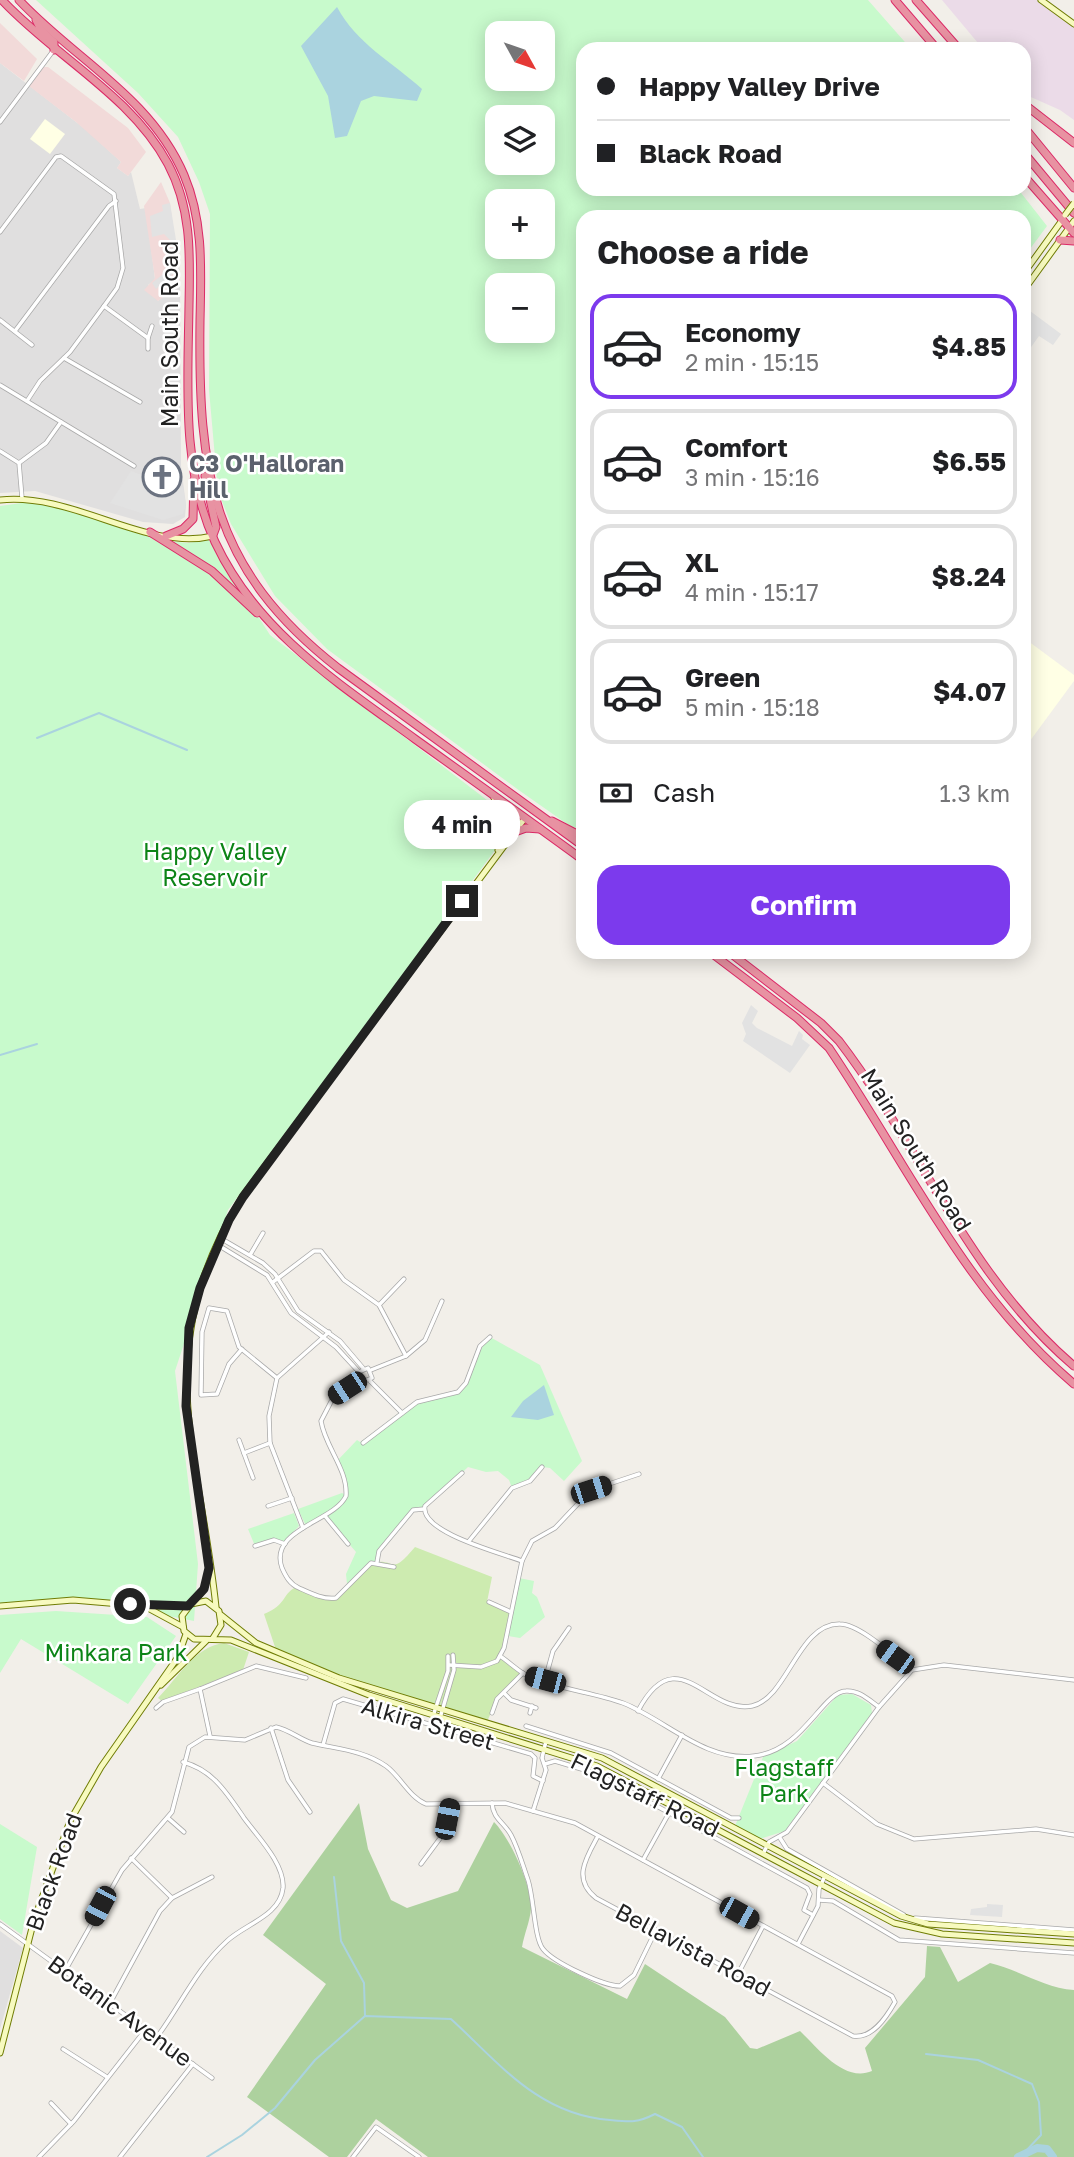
<!DOCTYPE html>
<meta charset="utf-8">
<style>
:root{--surface:#fff;--page:#f6f6f6;--text:#202124;--muted:#757577;--line:#e0e0e0;--accent:#7c3aed}
body{margin:0;font-family:"Golos Text",sans-serif;background:var(--page);color:var(--text);height:100vh;display:flex;flex-direction:column;font-size:26px;white-space:nowrap}
*{box-sizing:border-box;margin:0}
p{font-size:23px;color:var(--muted)}
.icon{flex:none;width:38px;height:38px;fill:none;stroke:currentColor;stroke-width:2;stroke-linecap:round;stroke-linejoin:round}
.map{position:relative;flex:1;overflow:hidden}
.side{position:absolute;left:576px;top:210px;width:455px;height:749px;display:flex;flex-direction:column;background:var(--surface);border-radius:21px;box-shadow:0 4px 18px #0003}
.side>*{flex:none}
.guide{position:absolute;left:576px;top:42px;width:455px;height:154px;border-radius:21px;box-shadow:0 4px 18px #0003;display:grid;align-content:center;height:154px;padding:0 21px;background:var(--surface)}
.needle{width:46px;rotate:130deg}
.controls{position:absolute;left:485px;top:21px;display:grid;gap:14px}
.controls a{display:grid;place-items:center;width:70px;height:70px;border-radius:14px;background:var(--surface);box-shadow:0 4px 18px #0003;font-size:35px}
.end{position:absolute;width:32px;height:32px;margin:-16px;border:9px solid #222;background:#fff;box-shadow:0 0 0 4px #fff}
.from{border-radius:50%}
.bubble{position:absolute;height:49px;border-radius:21px;background:var(--surface);box-shadow:0 4px 18px #0003;font-size:23px;font-weight:700;line-height:49px;text-align:center}
.car{position:absolute;width:21px;height:42px;margin:-21px -10px;border-radius:9px;box-shadow:0 0 5px 2px #0007;background:linear-gradient(#222 24%,#8ab4d8 0 40%,#222 0 76%,#8ab4d8 0 86%,#222 0)}
.guide b{display:flex;align-items:center;gap:24px;height:66px;font-size:26px}
.guide b+b{border-top:2px solid var(--line)}
.guide i{width:18px;height:18px;background:var(--text)}
ul{padding:0;list-style:none}
li{display:flex;align-items:center;gap:21px;height:105px;margin:0 14px 10px;padding:0 7px;border:4px solid var(--line);border-radius:21px}
li div{flex:1}
li b{display:block;font-size:26px}
li em{font-style:normal;font-weight:700}
li.current{border-color:var(--accent)}
li>.icon{width:63px;height:63px;stroke-width:1.5}
h2{padding:0 21px;font-size:32px;line-height:84px}
.pay{display:flex;align-items:center;gap:18px;height:77px;padding:0 21px;font-size:26px}
.pay p{margin-inline-start:auto}
.cta{display:flex;gap:14px;margin-top:auto;padding:14px 21px}
.cta a{flex:1;height:80px;border-radius:21px;background:var(--accent);color:#fff;font-size:28px;font-weight:700;line-height:80px;text-align:center}
.map>svg:first-child{display:block}
</style>
<div class="map">
<svg width="1074" height="2157" viewBox="0 0 1074 2157">
<rect width="100%" height="100%" fill="#f2efe9"/>
<g fill="#e0dfdf">
<polygon points="0,63 85,129 121,162 117,168 128,176 131,172 140,209 146,208 155,279 148,285 158,301 180,283 181,466 186,505 185,517 173,524 143,522 35,491 0,493"/>
<polygon points="0,1931 23,1948 0,2029"/>
</g>
<g fill="#f2dad9">
<polygon points="0,23 37,59 24,81 0,63"/>
<polygon points="44,67 48,67 128,128 146,152 128,176 117,168 121,162 76,122 29,86"/>
<polygon points="161,182 170,203 180,283 158,301 144,290 155,278 144,206"/>
</g>
<polygon fill="#ebdbe8" points="942,0 1041,0 1074,24 1074,120 1060,110 1024,94 1024,49 983,49"/>
<g fill="#ffffe5">
<polygon points="45,119 65,134 50,154 30,139"/>
<polygon points="1024,638 1074,675 1074,681 1024,749"/>
</g>
<g fill="#cdebb0">
<path d="M415,1547L492,1577L487,1602L511,1612L500,1656L523,1673L497,1699L486,1724L431,1708L277,1653L264,1614C287,1605 281,1595 296,1587L329,1600L340,1594L371,1563C397,1557 389,1578 415,1547Z"/>
<path d="M224,1643L249,1652L243,1670L162,1701L158,1698C177,1679 195,1646 224,1643Z"/>
</g>
<path fill="#add19e" d="M359,1803L368,1849L391,1900L407,1908L458,1891L494,1822C510,1838 532,1886 531,1909C530,1921 524,1935 522,1947L627,1999L645,1964L725,2017L750,2048L757,2049L800,2031C818,2048 844,2083 872,2071L865,2048L925,1977L927,1946L940,1947L958,1982L990,1963C1020,1970 1044,1988 1074,1990V2157H428L376,2119L347,2157H329L247,2097L326,1984L263,1935Z"/>
<g fill="#c8facc" fill-rule="evenodd">
<path d="M36,0H868L911,49H583V189H1018L1047,226L1024,257V217H583V830L570,826L520,791L327,649L275,596L231,524L218,491L209,390L210,214L199,182L178,137L138,93ZM497,33H542V79H497ZM497,117H542V163H497ZM497,201H542V247H497ZM497,285H542V331H497Z"/>
<polygon points="36,501 169,541 187,543 209,540 270,635 516,822 228,1210 175,1371 198,1564 194,1621 82,1599 0,1604 0,506"/>
<path d="M490,1337L540,1365L582,1461L564,1481L550,1468L543,1467L530,1481L512,1488L509,1480L498,1471L486,1472L468,1467L424,1509L413,1510L379,1551L377,1562L370,1563L347,1584L346,1574L356,1552L325,1516L306,1526L298,1509L342,1493L346,1495L347,1487L336,1462L357,1440L360,1442C379,1431 399,1409 419,1402C432,1397 452,1398 461,1389C475,1375 475,1352 490,1337Z"/>
<polygon points="294,1513 299,1526 284,1542 274,1540 255,1546 248,1529"/>
<polygon points="519,1578 534,1581 532,1593 537,1597 545,1617 520,1638 508,1636"/>
<polygon points="56,1611 147,1617 176,1636 128,1704 21,1639 0,1673 0,1615"/>
<polygon points="852,1694 871,1705 872,1713 785,1831 760,1839 735,1826 763,1757 797,1741 838,1695"/>
<polygon points="0,1824 37,1847 22,1935 0,1919"/>
</g>
<g fill="#e2e2e2">
<polygon points="170,203 176,240 170,240 164,234 152,237 150,216 163,211 162,205"/>
<polygon points="177,246 180,273 173,274 156,289 152,283 172,267 166,250"/>
<polygon points="1026,308 1061,334 1053,345 1039,336 1024,357"/>
<polygon points="156,455 163,458 160,466 151,470 148,478 153,489 159,498 167,491 183,487 186,505 183,514 163,520 110,503 131,471 142,475"/>
<polygon points="751,1005 758,1011 752,1023 757,1028 792,1046 799,1031 803,1035 802,1039 810,1045 790,1073 743,1041 746,1034 742,1023"/>
<polygon points="987,1904 1003,1905 1002,1917 970,1915 971,1909 987,1907"/>
</g>
<g fill="#aad3df">
<path d="M337,7C357,44 391,61 422,89L417,101L374,96L361,101L347,136L335,138L328,96L301,46Z"/>
<polygon points="544,1385 554,1415 538,1420 511,1417 523,1401"/>
</g>
<g fill="none" stroke-linecap="round" stroke-linejoin="round">
<g stroke="#aad3df" stroke-width="2">
<polyline points="37,738 99,713 187,750"/>
<polyline points="0,1055 37,1044"/>
<polyline points="334,1877 341,1941 364,1983 365,2016"/>
<polyline points="926,2054 978,2060 1032,2084 1039,2102 1041,2135 1023,2154"/>
<path d="M207,2157L242,2135L275,2108L315,2060L365,2016L451,2019C500,2064 539,2115 610,2120C631,2122 637,2123 655,2114L682,2127L703,2157"/>
</g>
<polyline stroke="#aad3df" stroke-width="8" points="1018,2157 1037,2148 1047,2149 1053,2157"/>
<defs>
<g id="street">
<polyline points="0,122 53,51"/>
<polyline points="0,232 56,157 61,156 114,194 123,268 117,288 104,306 70,352 40,381 27,401"/>
<polyline points="104,306 148,338 148,349"/>
<polyline points="0,320 32,345"/>
<polyline points="15,331 109,206 116,201"/>
<polyline points="148,338 152,326"/>
<polyline points="64,358 140,402"/>
<polyline points="0,385 134,466"/>
<polyline points="0,451 19,463 22,498"/>
<polyline points="19,463 46,443 61,422"/>
<polyline points="220,1238 263,1263 275,1274 298,1311 340,1341 363,1368"/>
<polyline points="218,1245 267,1275 291,1313 336,1347 359,1372 362,1382 372,1378 368,1368 359,1372"/>
<polyline points="250,1255 263,1233"/>
<polyline points="273,1282 314,1251 321,1251 344,1280 379,1305 406,1356"/>
<polyline points="379,1305 404,1279"/>
<polyline points="242,1349 229,1364 217,1394 201,1395 202,1332 209,1308 227,1311 239,1347 277,1378"/>
<polyline points="371,1370 406,1356 425,1340 442,1301"/>
<path d="M359,1379L334,1396L321,1421C325,1447 348,1469 346,1496C334,1522 268,1529 282,1568C286,1577 290,1584 299,1588C310,1593 324,1600 336,1598L371,1563L394,1567"/>
<polyline points="370,1381 402,1413"/>
<polyline points="239,1440 253,1478"/>
<polyline points="363,1443 417,1402 458,1392 466,1383 480,1346 490,1337"/>
<polyline points="244,1453 270,1443"/>
<path d="M462,1473L425,1506C419,1532 501,1553 522,1561"/>
<polyline points="268,1506 292,1498"/>
<polyline points="325,1516 348,1544"/>
<polyline points="303,1528 270,1443 269,1416 277,1378 329,1332"/>
<polyline points="469,1541 512,1488 530,1481 542,1467"/>
<polyline points="255,1546 274,1540 285,1544"/>
<polyline points="377,1562 379,1551 413,1510 424,1509"/>
<polyline points="489,1602 511,1612"/>
<path d="M500,1656C509,1662 517,1670 526,1675C556,1689 592,1692 623,1703C666,1720 705,1762 754,1756C803,1751 822,1692 846,1691C859,1690 869,1700 879,1707"/>
<polyline points="449,1665 481,1667 497,1661 504,1648 522,1561 532,1541 555,1528 591,1490 639,1474"/>
<polyline points="545,1680 553,1651 569,1628"/>
<polyline points="504,1693 511,1700 536,1708"/>
<polyline points="156,1708 163,1702 200,1689"/>
<path d="M638,1711C677,1637 708,1715 752,1706C788,1698 798,1623 840,1624C860,1624 896,1658 912,1670"/>
<polyline points="492,1713 497,1699 523,1673"/>
<polyline points="530,1713 532,1706"/>
<polyline points="433,1716 448,1671 448,1656"/>
<polyline points="440,1718 454,1670 453,1655"/>
<polyline points="526,1726 611,1753 731,1818 739,1818"/>
<polyline points="271,1728 288,1780 310,1812"/>
<polyline points="210,1736 200,1689 256,1666 306,1678"/>
<polyline points="323,1745 335,1703 343,1699 531,1754 535,1758 533,1776 543,1781"/>
<polyline points="545,1764 555,1761 598,1774 807,1888 810,1894 804,1910 813,1915"/>
<polyline points="658,1779 682,1735"/>
<polyline points="823,1783 877,1824 914,1839 1036,1829 1074,1835"/>
<path d="M492,1803C493,1819 504,1822 511,1835C518,1848 523,1866 528,1880C534,1898 534,1938 543,1949C553,1962 603,1986 620,1986L634,1975L656,1930"/>
<polyline points="533,1811 546,1770 542,1758 546,1741"/>
<polyline points="168,1818 184,1832"/>
<polyline points="780,1838 787,1849 904,1915"/>
<polyline points="763,1854 769,1842 787,1832 879,1707 912,1670 944,1665 1074,1680"/>
<polyline points="131,1858 172,1898"/>
<polyline points="643,1860 669,1813"/>
<polyline points="421,1864 444,1833 450,1804"/>
<polyline points="819,1900 833,1901 899,1940 1074,1953"/>
<polyline points="915,1918 1074,1930"/>
<polyline points="0,1924 212,2078"/>
<polyline points="798,1944 818,1906 819,1889 824,1878"/>
<path d="M65,1971L122,1870L172,1812L189,1747L205,1737L245,1740L276,1727C290,1730 299,1739 312,1743C337,1749 363,1750 386,1766C400,1776 409,1797 426,1804L505,1803L575,1823L892,1996L895,2002C886,2018 872,2039 853,2036L596,1898C572,1879 586,1858 598,1836"/>
<polyline points="738,1974 763,1926"/>
<polyline points="110,2003 160,1911 172,1898 212,1877"/>
<path d="M157,2037C180,2006 197,1968 227,1941C245,1924 280,1916 283,1888C285,1864 257,1836 244,1818C227,1793 213,1770 183,1762"/>
<polyline points="63,2049 107,2077"/>
<polyline points="51,2103 71,2124"/>
<polyline points="39,2157 74,2121 146,2029"/>
<polyline points="120,2157 193,2064"/>
<polyline points="353,2157 376,2127 419,2157"/>
</g>
<g id="secondary">
<polyline points="1041,0 1074,24"/>
<polyline points="1024,273 1063,219"/>
<polyline points="1024,290 1074,221"/>
<path d="M0,500C74,492 146,552 213,536"/>
<polyline points="494,798 510,820 498,850"/>
<polyline points="194,1602 204,1589 208,1574"/>
<polyline points="0,1606 73,1600 144,1606 188,1606"/>
<polyline points="146,1607 183,1627"/>
<path d="M216,1607C199,1446 148,1352 242,1197L525,818"/>
<polyline points="221,1615 256,1643 339,1678 602,1758 901,1916 928,1924 1074,1934"/>
<polyline points="213,1638 221,1625 219,1611 206,1601 191,1604 182,1616 184,1631 194,1639 231,1640 369,1695 597,1766 894,1923 942,1934 1074,1943"/>
<polyline points="161,1685 206,1641"/>
<polyline points="0,2053 34,1920 70,1821 101,1767 178,1657 186,1634"/>
</g>
<g id="highway">
<path d="M2,0C54,56 131,95 168,164C192,209 190,256 189,305C188,383 181,469 215,542C257,632 338,683 415,739C471,779 527,819 583,860"/>
<path d="M19,0C74,59 151,97 184,175C204,222 201,271 200,321C198,473 211,569 338,668L583,846"/>
<polyline points="895,0 937,49"/>
<polyline points="916,0 959,49"/>
<polyline points="36,20 41,30 54,42 54,50"/>
<polyline points="1024,104 1074,143"/>
<polyline points="1024,127 1074,188"/>
<polyline points="1024,153 1074,213"/>
<polyline points="1024,176 1074,233"/>
<polyline points="1060,240 1074,241"/>
<polyline points="205,476 216,527 213,535"/>
<polyline points="150,532 212,571 257,613"/>
<polyline points="166,536 183,529 193,519 194,480"/>
<polyline points="552,821 583,837"/>
<polyline points="515,832 526,828 540,829"/>
<path d="M710,952L797,1018L829,1048C908,1165 965,1292 1074,1384"/>
<path d="M729,952L821,1023L839,1041C921,1148 969,1277 1074,1366"/>
</g>
</defs>
<use href="#street" stroke="#a9a9a9" stroke-width="5"/>
<use href="#secondary" stroke="#707d05" stroke-width="7"/>
<use href="#highway" stroke="#dc2a67" stroke-width="9"/>
<use href="#street" stroke="#fff" stroke-width="3.5"/>
<use href="#secondary" stroke="#f7fabf" stroke-width="5"/>
<use href="#highway" stroke="#e892a2" stroke-width="7"/>
<defs>
<polyline id="secondary-bridge" points="1065,215 1074,203"/>
</defs>
<use href="#secondary-bridge" stroke="#707d05" stroke-width="7" stroke-linecap="butt"/>
<use href="#secondary-bridge" stroke="#f7fabf" stroke-width="5"/>
</g>
<g fill="none" stroke-linecap="round" stroke-linejoin="round">
<polyline stroke="#222" stroke-width="9" points="130,1604 188,1606 204,1589 209,1568 186,1406 189,1328 200,1288 229,1220 243,1197 462,901"/>
</g>
<defs>
<symbol id="church-ring" viewBox="-11 -11 22 22"><circle r="9.5" fill="#fff" stroke="#6b7280" stroke-width="1.5"/><path d="M-1.2-6h2.4v3.5h3.3v2.4h-3.3V6h-2.4V-.1h-3.3v-2.4h3.3Z" fill="#6b7280"/></symbol>
</defs>
<g fill-rule="evenodd">
<use href="#church-ring" x="140" y="455" width="44" height="44"/>
</g>
<g text-anchor="middle" stroke-width="5" stroke-linejoin="round" paint-order="stroke">
<g font-size="23" fill="#222" stroke="#fff">
<text transform="translate(170 334) rotate(-90)" y="8">Main South Road</text>
<text transform="translate(916 1150) rotate(58)" y="8">Main South Road</text>
<text transform="translate(428 1724) rotate(16)" y="8">Alkira Street</text>
<text transform="translate(645 1795) rotate(26)" y="8">Flagstaff Road</text>
<text transform="translate(54 1872) rotate(-70)" y="8">Black Road</text>
<text transform="translate(693 1950) rotate(28)" y="8">Bellavista Road</text>
<text transform="translate(120 2011) rotate(36)" y="8">Botanic Avenue</text>
</g>
<g font-size="23" font-weight="bold" fill="#5b616d" stroke="#fff" text-anchor="start">
<text x="189" y="472">C3 O'Halloran<tspan x="189" dy="26">Hill</tspan></text>
</g>
<g font-size="23" fill="#0c8416" stroke="#fff">
<text x="215" y="860">Happy Valley<tspan x="215" dy="26">Reservoir</tspan></text>
<text x="116" y="1661">Minkara Park</text>
<text x="784" y="1776">Flagstaff<tspan x="784" dy="26">Park</tspan></text>
</g>
</g>
</svg>
<div class="controls">
<a><svg class="needle" viewBox="-14 -14 28 28"><path d="M0-13l5 13h-10z" fill="#e53935"/><path d="M0 13l5-13h-10z" fill="#757577"/></svg></a>
<a><svg class="icon" aria-label="layers" viewBox="0 0 24 24"><path d="M12 4l9 5-9 5-9-5zM3 14l9 5 9-5"/></svg></a>
<a>+</a>
<a>−</a>
</div>
<i class="end from" style="left:130px;top:1604px"></i>
<i class="end" style="left:462px;top:901px"></i>
<div class="bubble" style="left:404px;top:800px;width:116px">4 min</div>
<i class="car" style="left:347px;top:1388px;rotate:237deg"></i>
<i class="car" style="left:591px;top:1490px;rotate:72deg"></i>
<i class="car" style="left:895px;top:1657px;rotate:306deg"></i>
<i class="car" style="left:545px;top:1680px;rotate:285deg"></i>
<i class="car" style="left:447px;top:1819px;rotate:11deg"></i>
<i class="car" style="left:100px;top:1906px;rotate:208deg"></i>
<i class="car" style="left:739px;top:1913px;rotate:119deg"></i>
<div class="guide">
<b><i class="from"></i>Happy Valley Drive</b>
<b><i></i>Black Road</b>
</div>
<section class="side">
<h2>Choose a ride</h2>
<ul>
<li class="current"><svg class="icon" aria-label="car" viewBox="0 0 24 24"><path d="M5 17H2v-5l4-1 3-4h7l3 4 3 1v5h-3M9 17h6M6 11h13"/><circle cx="7" cy="17" r="2"/><circle cx="17" cy="17" r="2"/></svg><div><b>Economy</b><p>2 min · 15:15</p></div><em>$4.85</em></li>
<li><svg class="icon" aria-label="car" viewBox="0 0 24 24"><path d="M5 17H2v-5l4-1 3-4h7l3 4 3 1v5h-3M9 17h6M6 11h13"/><circle cx="7" cy="17" r="2"/><circle cx="17" cy="17" r="2"/></svg><div><b>Comfort</b><p>3 min · 15:16</p></div><em>$6.55</em></li>
<li><svg class="icon" aria-label="car" viewBox="0 0 24 24"><path d="M5 17H2v-5l4-1 3-4h7l3 4 3 1v5h-3M9 17h6M6 11h13"/><circle cx="7" cy="17" r="2"/><circle cx="17" cy="17" r="2"/></svg><div><b>XL</b><p>4 min · 15:17</p></div><em>$8.24</em></li>
<li><svg class="icon" aria-label="car" viewBox="0 0 24 24"><path d="M5 17H2v-5l4-1 3-4h7l3 4 3 1v5h-3M9 17h6M6 11h13"/><circle cx="7" cy="17" r="2"/><circle cx="17" cy="17" r="2"/></svg><div><b>Green</b><p>5 min · 15:18</p></div><em>$4.07</em></li>
</ul>
<div class="pay"><svg class="icon" aria-label="cash" viewBox="0 0 24 24"><path d="M3 7h18v10H3z"/><circle cx="12" cy="12" r="2"/></svg>Cash<p>1.3 km</p></div>
<div class="cta"><a>Confirm</a></div>
</section>
</div>
